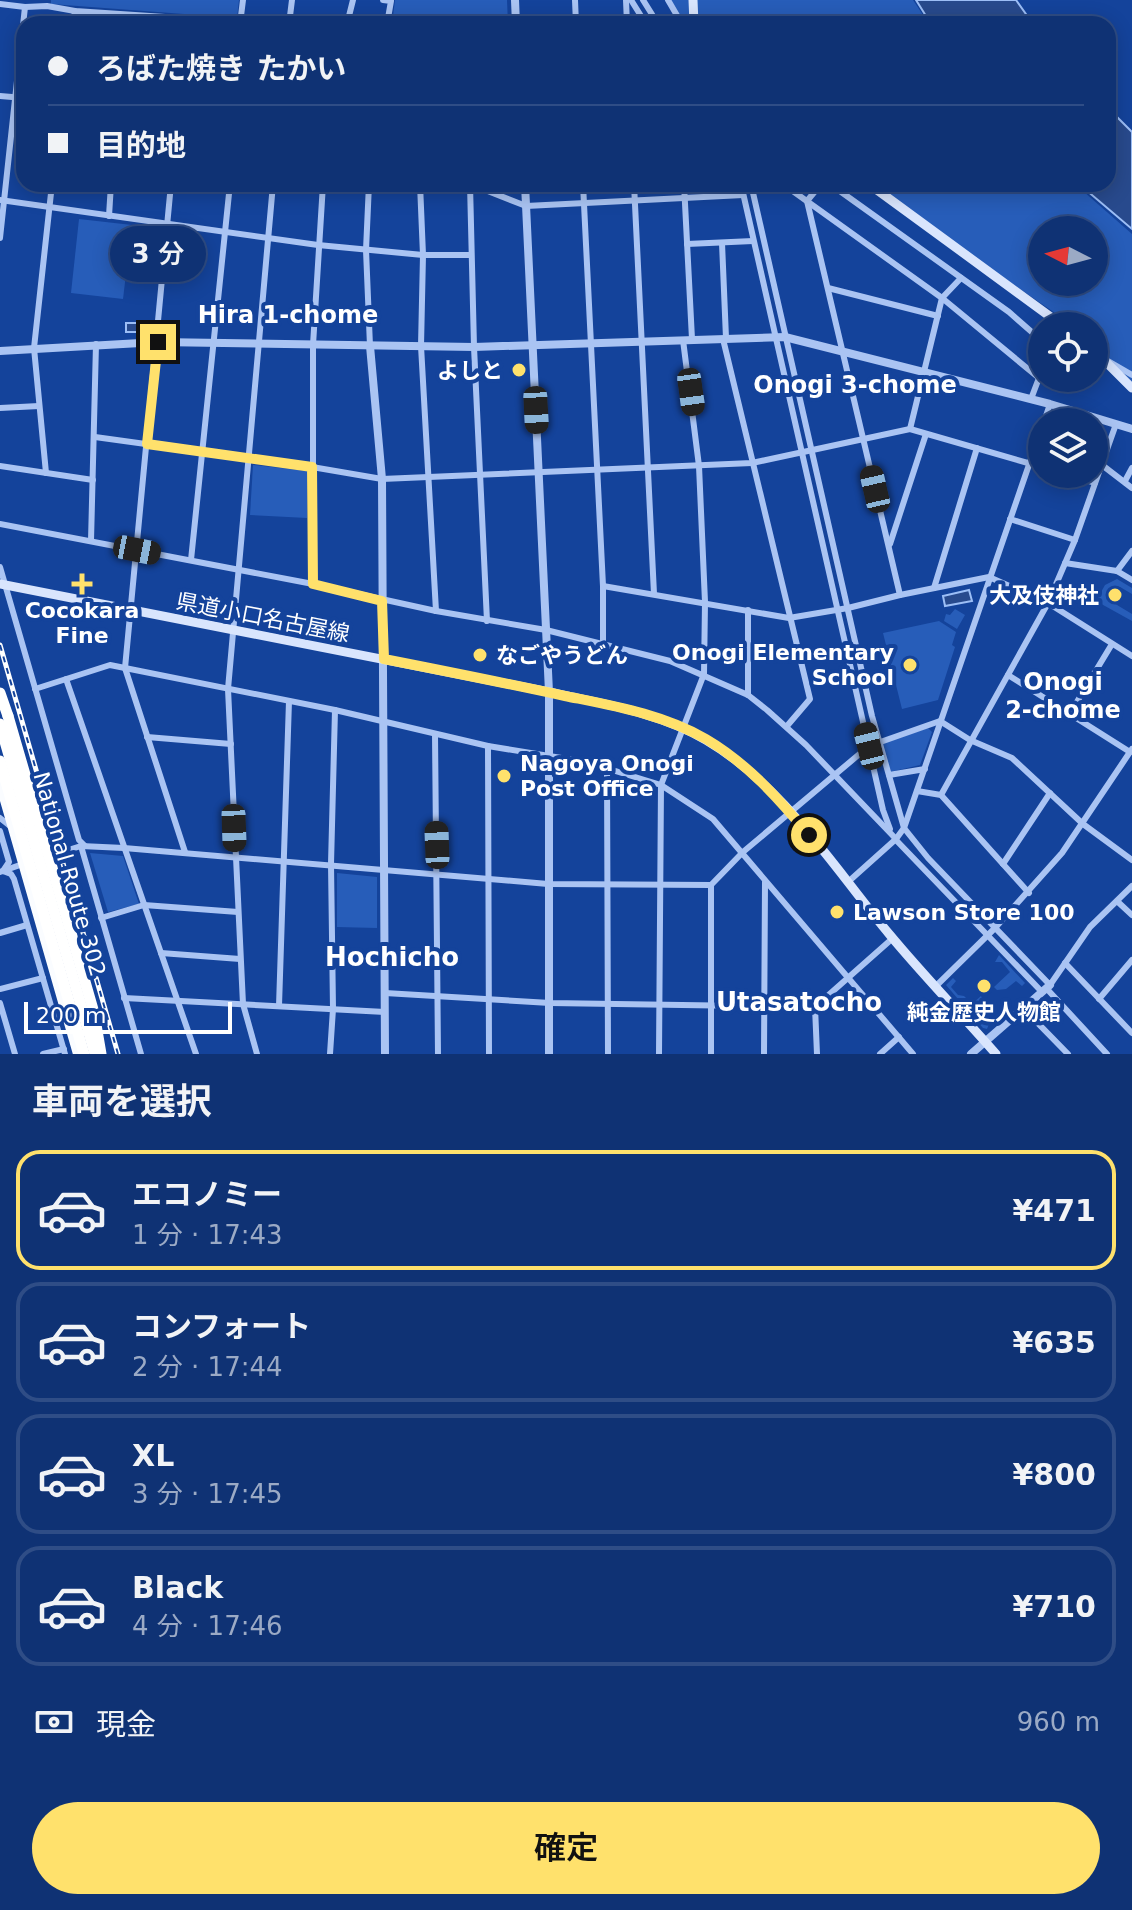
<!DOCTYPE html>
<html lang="ja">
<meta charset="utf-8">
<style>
:root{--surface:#0f3274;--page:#1d3e7c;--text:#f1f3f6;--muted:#9baac5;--line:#2f4d86;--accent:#ffe16c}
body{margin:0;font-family:"DejaVu Sans","Noto Sans JP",sans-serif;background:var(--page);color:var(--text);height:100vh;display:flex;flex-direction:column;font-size:30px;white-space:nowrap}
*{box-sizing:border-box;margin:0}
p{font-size:26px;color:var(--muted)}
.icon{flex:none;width:44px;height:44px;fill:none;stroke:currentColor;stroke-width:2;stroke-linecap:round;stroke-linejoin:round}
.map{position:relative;height:1054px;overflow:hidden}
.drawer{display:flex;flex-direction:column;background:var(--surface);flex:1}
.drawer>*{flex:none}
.guide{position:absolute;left:16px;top:16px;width:1100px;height:176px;border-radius:24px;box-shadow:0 4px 20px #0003,0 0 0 2px var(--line);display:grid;align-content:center;height:176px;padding:0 32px;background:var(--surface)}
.needle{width:52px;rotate:276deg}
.buttons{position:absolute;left:1028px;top:216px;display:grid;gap:16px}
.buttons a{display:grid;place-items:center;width:80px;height:80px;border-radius:50%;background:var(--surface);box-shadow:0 4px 20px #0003,0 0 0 2px var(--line);font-size:40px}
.scale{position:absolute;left:24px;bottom:20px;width:208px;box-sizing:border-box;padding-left:8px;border:4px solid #fff;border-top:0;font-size:22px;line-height:28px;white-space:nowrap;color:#fff;-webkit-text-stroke:6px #14439b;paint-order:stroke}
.end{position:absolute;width:36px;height:36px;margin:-18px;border:10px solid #ffe16c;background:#111;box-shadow:0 0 0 4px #111}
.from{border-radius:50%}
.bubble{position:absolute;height:56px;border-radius:28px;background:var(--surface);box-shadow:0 4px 20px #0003,0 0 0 2px var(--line);font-size:26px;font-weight:600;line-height:56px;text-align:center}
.car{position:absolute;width:24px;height:48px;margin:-24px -12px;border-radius:10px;box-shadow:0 0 6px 2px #0007;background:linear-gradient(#222 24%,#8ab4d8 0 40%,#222 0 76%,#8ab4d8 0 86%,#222 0)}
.guide b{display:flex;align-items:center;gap:28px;height:76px;font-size:30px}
.guide b+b{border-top:2px solid var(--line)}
.guide i{width:20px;height:20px;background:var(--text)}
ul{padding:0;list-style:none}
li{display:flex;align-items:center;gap:24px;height:120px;margin:0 16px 12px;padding:0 16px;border:4px solid var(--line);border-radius:24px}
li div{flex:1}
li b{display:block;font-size:30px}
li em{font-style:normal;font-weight:600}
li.active{border-color:var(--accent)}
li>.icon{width:72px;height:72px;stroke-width:1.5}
h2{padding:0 32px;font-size:36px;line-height:96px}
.pay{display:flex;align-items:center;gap:20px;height:88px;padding:0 32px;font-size:30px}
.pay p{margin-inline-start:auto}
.button{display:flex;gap:16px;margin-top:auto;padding:16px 32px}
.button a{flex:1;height:92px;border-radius:48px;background:var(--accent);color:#111;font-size:32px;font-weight:600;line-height:92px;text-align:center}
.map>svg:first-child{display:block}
</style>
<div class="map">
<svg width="1132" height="1054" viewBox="0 0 1132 1054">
<rect width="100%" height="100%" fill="#14439b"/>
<g fill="#275db9" fill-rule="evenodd">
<polygon points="51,0 239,0 237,18 51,4"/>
<polygon points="395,0 507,0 508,24 392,24"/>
<polygon points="670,0 913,0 929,24 685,24"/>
<path d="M874,184H1075L1132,234V385L1094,341V326H1074L934,230ZM1042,230H1094V282H1042Z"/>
<polygon points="79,219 132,225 123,299 71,293"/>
<polygon points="253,465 307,471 307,518 250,515"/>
<polygon points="1117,579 1132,588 1132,594 1120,587 1112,602 1132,614 1132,621 1096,601 1105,585"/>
<polygon points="955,609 965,615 957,629 944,621 946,614 950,615"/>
<polygon points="939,621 956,632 952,645 955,647 938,700 902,709 883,633"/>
<polygon points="928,728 932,732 920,765 890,772 882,743"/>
<polygon points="90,853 123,856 139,904 108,912"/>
<polygon points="337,873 377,877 377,928 337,927"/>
<polygon points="999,955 1025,983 1022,986 1016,981 1006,989 997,990 994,987 1010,972 1002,962 995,962"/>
<polygon points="953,978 956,981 951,987 958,995 964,996 972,1004 981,996 986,1007 979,1014 989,1024 987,1029 983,1028 946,985"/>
</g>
<g fill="#284a8d" stroke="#9cbef6" stroke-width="2">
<polygon points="916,0 1016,0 1033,24 931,24"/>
<polygon points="1108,108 1132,132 1132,229 1079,184 1108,184"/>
<polygon points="126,323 151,323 152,332 126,332"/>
<polygon points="969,590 972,601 945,606 943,596"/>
</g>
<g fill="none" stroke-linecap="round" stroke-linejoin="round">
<g stroke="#aac4f3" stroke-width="6">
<polyline points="383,0 391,1 387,24"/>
<polyline points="575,0 576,24"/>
<polyline points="626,0 627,24"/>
<polyline points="631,0 646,24"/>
<polyline points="643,0 658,24"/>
<polyline points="668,0 682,24"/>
<polyline points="0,4 25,7 47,6 75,11 240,22"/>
<polyline points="73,24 75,11"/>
<polyline points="240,24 243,0"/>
<polyline points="289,24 292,0"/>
<polyline points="347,24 353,0"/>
<polyline points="0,96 24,98"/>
<polyline points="171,184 125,668 185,852"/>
<polyline points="369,184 366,250 370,346"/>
<polyline points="420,184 423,255 421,346 436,611"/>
<polyline points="470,184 474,347 487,621"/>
<polyline points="470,184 526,206 743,195"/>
<polyline points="583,184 603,586 603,646"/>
<polyline points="634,184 654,594"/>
<polyline points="684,184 692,339"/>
<polyline points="741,184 883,810 890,829"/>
<polyline points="751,184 872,716 904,828 928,858 1050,985 1090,927 1132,886"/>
<polyline points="783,184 942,298 1039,378"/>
<polyline points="821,184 807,201 900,595"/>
<polyline points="830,184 1009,312 1042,341"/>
<polyline points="0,200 318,245 423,255 471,255"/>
<polyline points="109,216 111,184"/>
<polyline points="0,238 25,7"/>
<polyline points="722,243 726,338"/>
<polyline points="687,244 753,241"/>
<polyline points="828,288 938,316"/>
<polyline points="723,339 810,699 787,726"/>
<polyline points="1108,361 1132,375"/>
<polyline points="1031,399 1042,370"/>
<polyline points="0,408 39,406"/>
<polyline points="1044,422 1050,404"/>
<polyline points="910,429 942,298 961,278"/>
<polyline points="95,437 312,467 382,479 752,463 910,429 1042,467"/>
<polyline points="1102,465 1132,488"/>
<polyline points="0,466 93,480"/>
<polyline points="46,473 34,348 52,184"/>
<polyline points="1065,474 1095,483"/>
<polyline points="1125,481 1132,468"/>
<polyline points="1010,519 1075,540"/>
<polyline points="0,524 313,584 436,611 546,630 670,661 748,695 767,710 806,745 896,839"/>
<polyline points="91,541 96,344"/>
<polyline points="890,544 926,434"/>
<polyline points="191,560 230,184"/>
<polyline points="1065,563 1117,571 1132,580"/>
<polyline points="0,567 79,840 85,846"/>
<polyline points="1117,571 1132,551"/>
<polyline points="313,584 313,345 323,184"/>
<polyline points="603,586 789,618 848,608 900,595 989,577 1048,603 1132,656"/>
<polyline points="934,588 977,448"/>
<polyline points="1008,675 1130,752"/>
<polyline points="66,679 196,1054"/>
<polyline points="35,689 110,665 335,710 488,746 586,762 661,785 713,819 913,1054"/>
<polyline points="748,695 748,610"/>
<polyline points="1069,715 1112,644"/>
<polyline points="435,734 438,1054"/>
<polyline points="147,737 231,744"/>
<polyline points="488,746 489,1054"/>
<polyline points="607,767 608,1054"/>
<polyline points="889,775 925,769"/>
<polyline points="917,791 941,795 1029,893"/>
<polyline points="941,795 1048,603 1075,540 1116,424"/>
<polyline points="0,818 10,826"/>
<polyline points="0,831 9,862 3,871"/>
<polyline points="895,839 1042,992"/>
<polyline points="81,846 141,1054"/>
<polyline points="49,856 81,846 124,848 548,884 711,885 743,852 869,746 940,721 970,740 1012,758 1083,824 1132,860"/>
<polyline points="1003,864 1050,793"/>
<polyline points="3,871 11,874 14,879 65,1054"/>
<polyline points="0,872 23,864"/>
<polyline points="848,882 896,839 904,828 1042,427"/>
<polyline points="711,885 711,1054"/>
<polyline points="1118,902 1132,915"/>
<polyline points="101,918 144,905 238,912"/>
<polyline points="0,933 27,925"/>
<polyline points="161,953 240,959"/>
<polyline points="1065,963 1132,1033"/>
<polyline points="936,986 995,928 1062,853 1132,749"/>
<polyline points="0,989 43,978"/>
<polyline points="1047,989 1107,1054"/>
<polyline points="385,993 550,1003 815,1007"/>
<polyline points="124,998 385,1012"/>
<polyline points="1099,999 1132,960"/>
<polyline points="0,1003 15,1054"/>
<polyline points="279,1006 289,701"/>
<polyline points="1023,1008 1068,1054"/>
<polyline points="43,1054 64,1049"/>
<polyline points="257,1054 243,1004 228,689 273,184"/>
<polyline points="330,1054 333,1009 331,864 335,710"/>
<polyline points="659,1054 661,785 704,674 705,602 699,466 683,340"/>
<polyline points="764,1054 765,882"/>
<polyline points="817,1054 815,1007 893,938"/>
<polyline points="880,1054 899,1037"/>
</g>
<g stroke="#aac4f3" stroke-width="8">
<polyline points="515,0 516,24"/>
<polyline points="525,184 549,692 549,1054"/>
<polyline points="370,346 382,479 385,1054"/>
<polyline points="0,351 158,342 474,347 785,337 1050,404 1132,429"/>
<polyline points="971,1054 1050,985"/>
</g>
<g stroke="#d9e5fd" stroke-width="9">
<polyline points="693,0 694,24"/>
<polyline points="869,184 1063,326"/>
<polyline points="1094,350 1132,388"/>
<path d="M0,584L549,692C603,704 658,712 706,740C783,785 834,868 890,935C924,976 961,1014 996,1054"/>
</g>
<polyline stroke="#fafcff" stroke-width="10" points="0,783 78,1054"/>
<g stroke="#fff" stroke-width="11">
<polyline points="0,693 8,716"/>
<polyline points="69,926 94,1013 101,1054"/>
</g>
<defs>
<polyline id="rail" points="0,645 118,1054"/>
</defs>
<use href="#rail" stroke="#fff" stroke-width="5"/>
<use href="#rail" stroke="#14439b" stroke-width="2" stroke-dasharray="6" stroke-linecap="butt"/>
<g stroke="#fff" stroke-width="11">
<polyline points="8,716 69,926"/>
<polyline points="0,724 95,1054"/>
<polyline points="0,761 84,1054"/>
</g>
</g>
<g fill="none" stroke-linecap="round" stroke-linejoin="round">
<path stroke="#ffe16c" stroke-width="10" d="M158,342L147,444L312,467L313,584L382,601L384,659C445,671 505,683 565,696C614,706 662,714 706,739C747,763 779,799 809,835"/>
</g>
<g fill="#ffe16c" stroke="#14439b" stroke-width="3">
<circle cx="519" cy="370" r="8"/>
<path d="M78 572h8v8h8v8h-8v8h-8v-8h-8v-8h8z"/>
<circle cx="1115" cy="595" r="8"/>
<circle cx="480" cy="655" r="8"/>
<circle cx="910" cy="665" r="8"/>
<circle cx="504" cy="776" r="8"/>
<circle cx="837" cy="912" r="8"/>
<circle cx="984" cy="986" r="8"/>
</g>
<g text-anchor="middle" stroke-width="8" stroke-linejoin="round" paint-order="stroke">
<g font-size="22" font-weight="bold" fill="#fff" stroke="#14439b" text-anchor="end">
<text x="503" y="378">よしと</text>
<text x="1099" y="603">大及伎神社</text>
<text x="82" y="618" text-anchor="middle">Cocokara<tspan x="82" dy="25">Fine</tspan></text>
<text x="894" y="660">Onogi Elementary<tspan x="894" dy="25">School</tspan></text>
<text x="496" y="663" text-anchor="start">なごやうどん</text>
<text x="520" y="771" text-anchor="start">Nagoya Onogi<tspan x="520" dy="25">Post Office</tspan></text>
<text x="853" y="920" text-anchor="start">Lawson Store 100</text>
<text x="984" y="1020" text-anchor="middle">純金歴史人物館</text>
</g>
<g font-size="22" fill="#fff" stroke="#14439b">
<text transform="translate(263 617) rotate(11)" y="8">県道小口名古屋線</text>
<text transform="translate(70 874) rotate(74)" y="8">National Route 302</text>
</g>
<g font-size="24" font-weight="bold" fill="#fff" stroke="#14439b">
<text x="288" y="323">Hira 1-chome</text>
<text x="855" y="393">Onogi 3-chome</text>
<text x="1063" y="690">Onogi<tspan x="1063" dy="28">2-chome</tspan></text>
</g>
<g font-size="26" font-weight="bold" fill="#fff" stroke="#14439b">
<text x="392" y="966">Hochicho</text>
<text x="799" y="1011">Utasatocho</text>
</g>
</g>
</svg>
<div class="buttons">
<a><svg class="needle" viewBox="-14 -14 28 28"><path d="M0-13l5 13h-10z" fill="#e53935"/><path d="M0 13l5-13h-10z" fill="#9baac5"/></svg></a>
<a><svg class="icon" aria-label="locate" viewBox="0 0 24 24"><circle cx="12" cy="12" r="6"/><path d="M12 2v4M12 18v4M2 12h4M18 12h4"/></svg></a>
<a><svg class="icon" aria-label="layers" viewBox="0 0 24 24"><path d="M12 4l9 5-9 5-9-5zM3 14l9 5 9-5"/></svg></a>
</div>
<div class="scale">200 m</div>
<i class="end from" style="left:809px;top:835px"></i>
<i class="end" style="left:158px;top:342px"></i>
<div class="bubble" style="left:110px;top:226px;width:96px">3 分</div>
<i class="car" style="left:691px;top:392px;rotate:172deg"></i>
<i class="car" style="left:536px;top:410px;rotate:177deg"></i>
<i class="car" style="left:875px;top:489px;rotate:347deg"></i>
<i class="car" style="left:137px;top:550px;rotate:101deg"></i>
<i class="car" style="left:869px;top:746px;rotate:346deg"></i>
<i class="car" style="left:234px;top:828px;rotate:178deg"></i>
<i class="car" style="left:437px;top:845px;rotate:358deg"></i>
<div class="guide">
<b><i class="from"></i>ろばた焼き たかい</b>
<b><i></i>目的地</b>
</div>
</div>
<section class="drawer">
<h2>車両を選択</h2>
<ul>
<li class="active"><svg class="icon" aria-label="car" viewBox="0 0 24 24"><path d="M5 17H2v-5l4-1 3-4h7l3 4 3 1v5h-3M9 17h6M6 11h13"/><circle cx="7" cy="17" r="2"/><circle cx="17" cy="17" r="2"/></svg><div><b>エコノミー</b><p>1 分 · 17:43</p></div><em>¥471</em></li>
<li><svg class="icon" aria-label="car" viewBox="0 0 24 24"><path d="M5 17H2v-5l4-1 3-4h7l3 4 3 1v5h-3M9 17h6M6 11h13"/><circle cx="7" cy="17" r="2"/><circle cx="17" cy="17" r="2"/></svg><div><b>コンフォート</b><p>2 分 · 17:44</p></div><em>¥635</em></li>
<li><svg class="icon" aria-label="car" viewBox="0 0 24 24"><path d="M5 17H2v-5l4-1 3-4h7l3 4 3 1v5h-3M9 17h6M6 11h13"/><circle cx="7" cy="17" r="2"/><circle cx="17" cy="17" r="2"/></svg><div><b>XL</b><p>3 分 · 17:45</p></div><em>¥800</em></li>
<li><svg class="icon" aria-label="car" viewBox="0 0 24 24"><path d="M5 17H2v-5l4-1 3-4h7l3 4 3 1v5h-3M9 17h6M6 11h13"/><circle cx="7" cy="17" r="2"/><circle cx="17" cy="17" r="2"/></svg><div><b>Black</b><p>4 分 · 17:46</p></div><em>¥710</em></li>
</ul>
<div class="pay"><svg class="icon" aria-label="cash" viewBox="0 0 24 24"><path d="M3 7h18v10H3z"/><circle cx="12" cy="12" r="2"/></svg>現金<p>960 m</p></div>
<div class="button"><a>確定</a></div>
</section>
